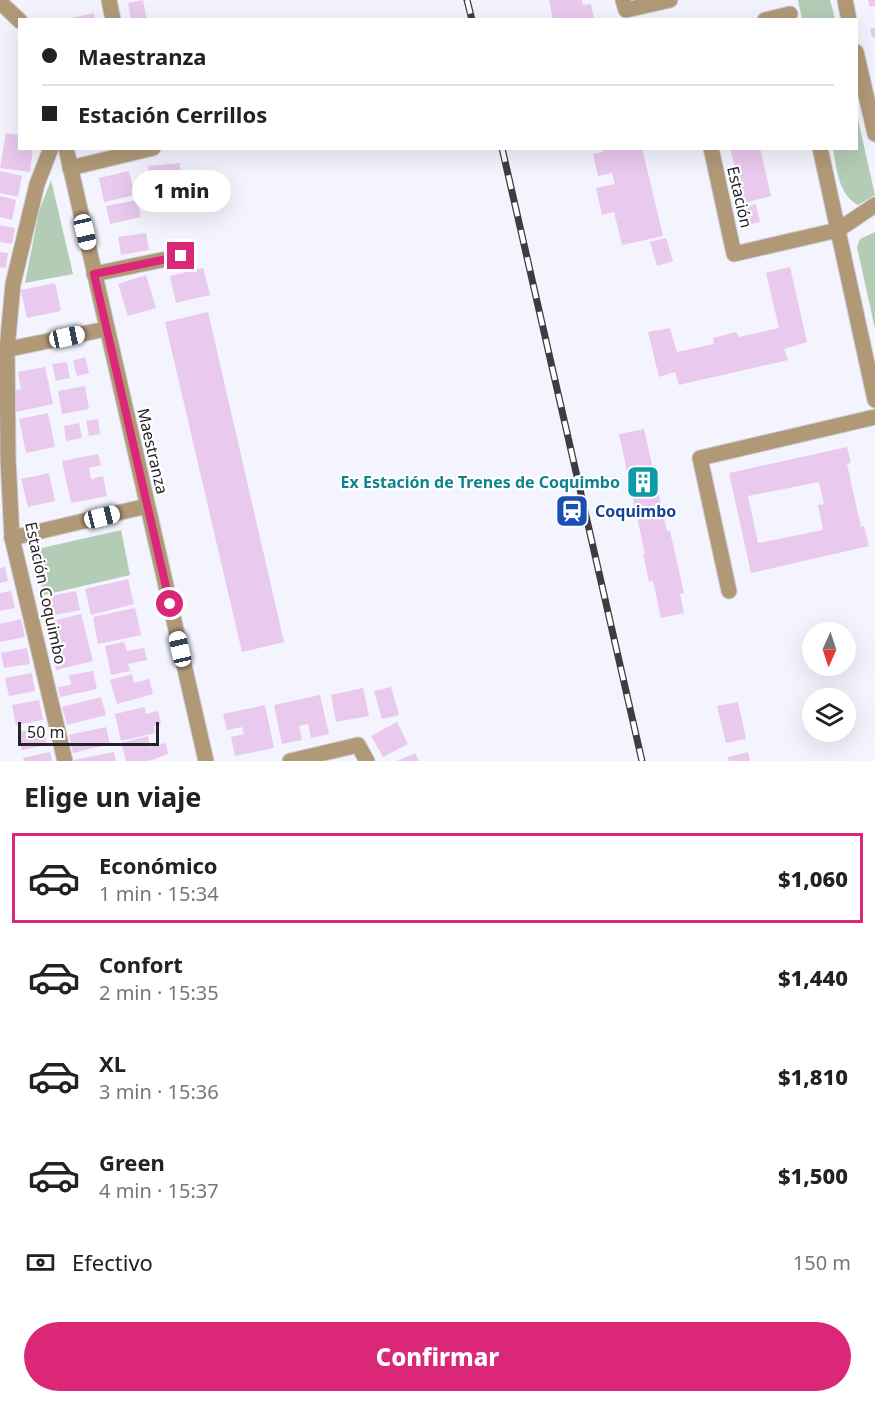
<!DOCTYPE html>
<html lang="es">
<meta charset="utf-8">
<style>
:root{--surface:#fff;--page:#f6f6f6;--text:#222;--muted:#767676;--line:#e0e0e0;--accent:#db2777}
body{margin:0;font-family:"Noto Sans",sans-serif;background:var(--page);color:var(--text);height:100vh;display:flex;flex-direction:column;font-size:22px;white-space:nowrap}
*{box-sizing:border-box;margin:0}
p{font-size:20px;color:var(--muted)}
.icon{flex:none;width:33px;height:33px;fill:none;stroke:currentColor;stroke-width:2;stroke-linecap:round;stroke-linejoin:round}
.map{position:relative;height:761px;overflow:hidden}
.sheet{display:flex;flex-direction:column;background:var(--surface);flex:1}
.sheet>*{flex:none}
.top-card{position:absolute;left:18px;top:18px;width:840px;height:132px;border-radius:0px;box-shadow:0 6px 24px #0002;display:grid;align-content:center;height:132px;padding:0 24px;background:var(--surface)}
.needle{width:39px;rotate:183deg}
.controls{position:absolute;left:802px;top:622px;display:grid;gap:12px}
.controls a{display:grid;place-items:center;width:54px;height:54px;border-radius:50%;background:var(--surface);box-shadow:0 6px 24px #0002;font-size:30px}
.scale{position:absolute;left:18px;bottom:15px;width:141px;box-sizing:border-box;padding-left:6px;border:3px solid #232327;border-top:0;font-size:16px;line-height:21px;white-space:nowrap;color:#232327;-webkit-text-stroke:4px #fff;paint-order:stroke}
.end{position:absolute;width:27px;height:27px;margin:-14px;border:8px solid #db2777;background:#fff;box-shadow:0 0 0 3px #fff}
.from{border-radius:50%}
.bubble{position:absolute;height:42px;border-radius:21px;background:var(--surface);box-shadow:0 6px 24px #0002;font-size:20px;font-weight:800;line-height:42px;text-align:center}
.car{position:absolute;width:18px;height:36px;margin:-18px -9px;border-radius:8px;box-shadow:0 0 4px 2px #0007;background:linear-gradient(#fff 24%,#345 0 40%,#fff 0 76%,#345 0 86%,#fff 0)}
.top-card b{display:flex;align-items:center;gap:21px;height:57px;font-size:22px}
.top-card b+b{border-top:2px solid var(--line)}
.top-card i{width:15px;height:15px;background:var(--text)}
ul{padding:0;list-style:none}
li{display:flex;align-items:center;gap:18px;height:90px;margin:0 12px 9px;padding:0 12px;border:3px solid transparent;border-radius:0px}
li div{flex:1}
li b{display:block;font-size:22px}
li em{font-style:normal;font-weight:800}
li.current{border-color:var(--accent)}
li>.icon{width:54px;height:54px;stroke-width:1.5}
h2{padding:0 24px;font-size:27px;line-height:72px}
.pay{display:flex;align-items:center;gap:15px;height:66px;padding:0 24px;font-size:22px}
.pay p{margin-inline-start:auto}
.primary-button{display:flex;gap:12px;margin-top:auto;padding:12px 24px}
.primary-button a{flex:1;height:69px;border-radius:36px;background:var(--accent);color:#fff;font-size:24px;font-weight:800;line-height:69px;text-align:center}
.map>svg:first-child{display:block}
</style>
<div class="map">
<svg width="875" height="761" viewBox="0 0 875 761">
<rect width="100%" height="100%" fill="#f3f4fe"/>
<g fill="#b2ccb6">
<polygon points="798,0 830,0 835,19 802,19"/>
<path d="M857,115L875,195L858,205C838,194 837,169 833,149L856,148Z"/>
<polygon points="51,180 73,274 25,283 39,211"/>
<polygon points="875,232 875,329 857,247 860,239"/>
<polygon points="121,530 130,575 44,595 33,550"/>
</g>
<g fill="#e9c9ed" fill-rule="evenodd">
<polygon points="143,0 147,20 131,20 128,3"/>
<polygon points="549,0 582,0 583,5 591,4 594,20 553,20"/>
<polygon points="868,0 875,0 875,6 870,7"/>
<polygon points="94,13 95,20 67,20 67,19"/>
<polygon points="875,28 875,37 872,37 870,29"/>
<polygon points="6,133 20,135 20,148 33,148 30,172 0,168"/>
<polygon points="602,148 642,148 663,236 622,245 614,212 602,215 596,188 615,184 612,173 598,176 593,154 603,152"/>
<polygon points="730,148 760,148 771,196 744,203"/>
<polygon points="180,163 182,189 151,192 148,166"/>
<polygon points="0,171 22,176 18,197 0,193"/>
<polygon points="129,171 135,195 104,202 99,178"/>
<polygon points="0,196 16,200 12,220 0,217"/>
<polygon points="137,200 141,217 110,224 106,206"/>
<polygon points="756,204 760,222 742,226 738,209"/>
<polygon points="0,225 15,228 12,244 0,242"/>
<polygon points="146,233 149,250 121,255 118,237"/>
<polygon points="666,238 673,261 657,266 650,242"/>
<polygon points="0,252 8,253 6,268 0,267"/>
<polygon points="790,267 807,342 784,349 788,360 679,385 675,372 659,377 648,332 670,328 677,352 714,344 713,338 736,332 739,337 779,328 766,273"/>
<polygon points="203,268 210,295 176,303 170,276"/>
<polygon points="146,275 156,308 128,316 118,284"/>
<polygon points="55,283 61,311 27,318 21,290"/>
<polygon points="208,312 284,642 242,652 165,322"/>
<polygon points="85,357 89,373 77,376 73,361"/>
<polygon points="67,362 70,378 56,381 52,364"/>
<polygon points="45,367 53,404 16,412 11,391 21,389 18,372"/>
<polygon points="85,386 89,409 62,414 58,391"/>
<polygon points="48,413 55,447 26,453 19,419"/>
<polygon points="98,419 100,434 89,436 86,421"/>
<polygon points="79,423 82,438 66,441 64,426"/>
<polygon points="644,429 667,531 670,531 684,593 680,594 684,613 661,618 653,581 649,582 643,554 645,554 619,434"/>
<path d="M847,447L851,463L847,464L861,527L864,526L869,546L751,573L729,473ZM819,482L824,504L818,505L823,530L758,543L748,496Z"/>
<polygon points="98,454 101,465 89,468 91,479 103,476 107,496 71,503 62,461"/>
<polygon points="49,473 55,501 28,507 21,479"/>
<polygon points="5,567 8,581 0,583 0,568"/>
<polygon points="128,579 134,604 91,615 85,589"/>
<polygon points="11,591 15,608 0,611 0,593"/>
<polygon points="76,591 80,610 45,617 41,598"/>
<polygon points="135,608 141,635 98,644 93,617"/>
<polygon points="81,614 93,661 56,670 44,623"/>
<polygon points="21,619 25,637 0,642 0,624"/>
<polygon points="124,642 127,651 144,648 147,660 128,664 130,671 111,675 105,646"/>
<polygon points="27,648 30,664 4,668 1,653"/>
<polygon points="93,671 97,689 60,697 58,687 71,685 69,675"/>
<polygon points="32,673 35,691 9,696 5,678"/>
<polygon points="132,674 134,683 149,679 153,694 117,704 110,680"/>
<polygon points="391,687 399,715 382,719 374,691"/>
<polygon points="363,688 369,716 336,722 331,695"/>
<polygon points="320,695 329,734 311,738 308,724 299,726 302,740 282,744 274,705"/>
<polygon points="101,697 106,715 67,725 62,707"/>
<polygon points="39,700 43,720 16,725 12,705"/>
<polygon points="738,702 746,739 726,743 717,706"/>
<polygon points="265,705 274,748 235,756 231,737 244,734 242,727 227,730 223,714"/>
<polygon points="145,707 146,714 158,711 161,724 154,726 155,733 121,741 115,714"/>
<polygon points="397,722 408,744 383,757 371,736"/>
<polygon points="44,727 47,745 22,750 18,732"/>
<polygon points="106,727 110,744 73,753 69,735"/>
<polygon points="148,736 150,747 166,743 168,754 149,761 126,761 121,743"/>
<polygon points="50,752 52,761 24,761 23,758"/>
<polygon points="114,752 116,761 74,761 74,760"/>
<polygon points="748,752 750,761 729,761 728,757"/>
<polygon points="415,753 419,761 397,761"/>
</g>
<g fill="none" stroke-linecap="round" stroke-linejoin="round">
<defs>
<g id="minor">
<polyline points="109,0 113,20"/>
<polyline points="623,0 626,10 670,0"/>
<polyline points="845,0 849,20"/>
<polyline points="0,2 20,21"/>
<polyline points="765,20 790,14"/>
<polyline points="856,52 875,134"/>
<polyline points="51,148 37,184 13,284 7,349 8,458 12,538 65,761"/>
<polyline points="66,148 206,761"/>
<polyline points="711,148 734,254 838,230 875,205"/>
<polyline points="820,148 875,400"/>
<polyline points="70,168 153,148"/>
<polyline points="94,274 181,256"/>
<polyline points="0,351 106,329"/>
<polyline points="12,538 147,506"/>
<polyline points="729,591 700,458 875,417"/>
<polyline points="290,761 358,745 367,761"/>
</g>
</defs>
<use href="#minor" stroke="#ceced7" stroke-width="17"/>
<use href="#minor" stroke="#b19978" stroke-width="15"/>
<defs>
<g id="rail">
<polyline points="467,0 472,20"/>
<polyline points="502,148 642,761"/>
</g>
</defs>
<use href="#rail" stroke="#3d3d41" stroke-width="7"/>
<use href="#rail" stroke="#fff" stroke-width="4.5" stroke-dasharray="14" stroke-linecap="butt"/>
</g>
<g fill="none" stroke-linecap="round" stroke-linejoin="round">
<polyline stroke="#db2777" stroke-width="8" points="170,604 94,274 181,256"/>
</g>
<defs>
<symbol id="building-square" viewBox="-11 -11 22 22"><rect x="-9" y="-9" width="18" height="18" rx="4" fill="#0f9aa8" stroke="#fff"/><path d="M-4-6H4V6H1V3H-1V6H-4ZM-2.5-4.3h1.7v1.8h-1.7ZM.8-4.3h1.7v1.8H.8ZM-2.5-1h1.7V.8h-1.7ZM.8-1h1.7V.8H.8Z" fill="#fff"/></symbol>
<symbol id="station-square" viewBox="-11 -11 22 22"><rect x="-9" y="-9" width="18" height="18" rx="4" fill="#1a4fb4" stroke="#fff"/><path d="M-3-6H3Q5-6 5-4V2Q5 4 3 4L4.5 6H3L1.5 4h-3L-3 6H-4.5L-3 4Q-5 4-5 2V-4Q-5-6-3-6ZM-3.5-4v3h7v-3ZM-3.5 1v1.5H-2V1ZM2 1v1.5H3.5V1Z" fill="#fff"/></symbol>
</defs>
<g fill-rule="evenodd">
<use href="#building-square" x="624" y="463" width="38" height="38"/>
<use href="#station-square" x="553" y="492" width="38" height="38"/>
</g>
<g text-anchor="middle" stroke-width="4.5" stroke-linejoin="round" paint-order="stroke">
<g font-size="16" fill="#232327" stroke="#fff">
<text transform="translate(740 197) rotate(77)" y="6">Estación</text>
<text transform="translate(153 451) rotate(77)" y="6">Maestranza</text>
<text transform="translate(46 593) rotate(78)" y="6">Estación Coquimbo</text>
</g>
<g font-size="16" font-weight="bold" fill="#0d838f" stroke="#fff" text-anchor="end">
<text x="620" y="488">Ex Estación de Trenes de Coquimbo</text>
</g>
<g font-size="16" font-weight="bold" fill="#164399" stroke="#fff" text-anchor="start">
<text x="595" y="517">Coquimbo</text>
</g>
</g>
</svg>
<div class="controls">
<a><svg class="needle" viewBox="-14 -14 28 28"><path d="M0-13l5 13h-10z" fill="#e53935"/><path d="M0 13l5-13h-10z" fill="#767676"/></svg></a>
<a><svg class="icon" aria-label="layers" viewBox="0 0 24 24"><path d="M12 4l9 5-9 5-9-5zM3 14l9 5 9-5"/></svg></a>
</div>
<div class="scale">50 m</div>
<i class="end from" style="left:170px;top:604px"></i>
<i class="end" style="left:181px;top:256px"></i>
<div class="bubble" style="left:132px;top:170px;width:99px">1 min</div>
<i class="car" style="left:85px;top:232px;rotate:167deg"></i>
<i class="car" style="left:67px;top:337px;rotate:78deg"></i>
<i class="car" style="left:102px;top:517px;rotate:76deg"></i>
<i class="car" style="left:180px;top:649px;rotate:347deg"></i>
<div class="top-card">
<b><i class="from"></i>Maestranza</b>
<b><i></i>Estación Cerrillos</b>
</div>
</div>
<section class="sheet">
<h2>Elige un viaje</h2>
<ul>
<li class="current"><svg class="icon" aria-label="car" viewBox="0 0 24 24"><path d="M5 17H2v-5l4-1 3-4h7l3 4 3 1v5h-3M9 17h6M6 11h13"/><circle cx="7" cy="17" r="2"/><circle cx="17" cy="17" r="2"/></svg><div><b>Económico</b><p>1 min · 15:34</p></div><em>$1,060</em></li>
<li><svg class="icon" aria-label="car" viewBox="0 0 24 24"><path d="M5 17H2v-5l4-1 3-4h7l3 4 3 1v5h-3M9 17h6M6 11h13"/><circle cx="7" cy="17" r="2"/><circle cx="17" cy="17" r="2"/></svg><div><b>Confort</b><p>2 min · 15:35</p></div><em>$1,440</em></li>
<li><svg class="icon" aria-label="car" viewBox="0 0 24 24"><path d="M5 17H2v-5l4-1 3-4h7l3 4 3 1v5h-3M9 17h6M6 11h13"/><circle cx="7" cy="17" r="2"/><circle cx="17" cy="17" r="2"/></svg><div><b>XL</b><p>3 min · 15:36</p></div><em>$1,810</em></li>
<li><svg class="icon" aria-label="car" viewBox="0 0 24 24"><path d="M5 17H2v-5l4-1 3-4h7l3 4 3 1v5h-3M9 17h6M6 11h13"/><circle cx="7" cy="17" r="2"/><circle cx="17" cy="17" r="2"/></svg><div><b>Green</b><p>4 min · 15:37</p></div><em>$1,500</em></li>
</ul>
<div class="pay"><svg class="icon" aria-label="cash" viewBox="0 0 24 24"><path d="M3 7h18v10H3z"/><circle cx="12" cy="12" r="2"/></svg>Efectivo<p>150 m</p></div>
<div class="primary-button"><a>Confirmar</a></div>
</section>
